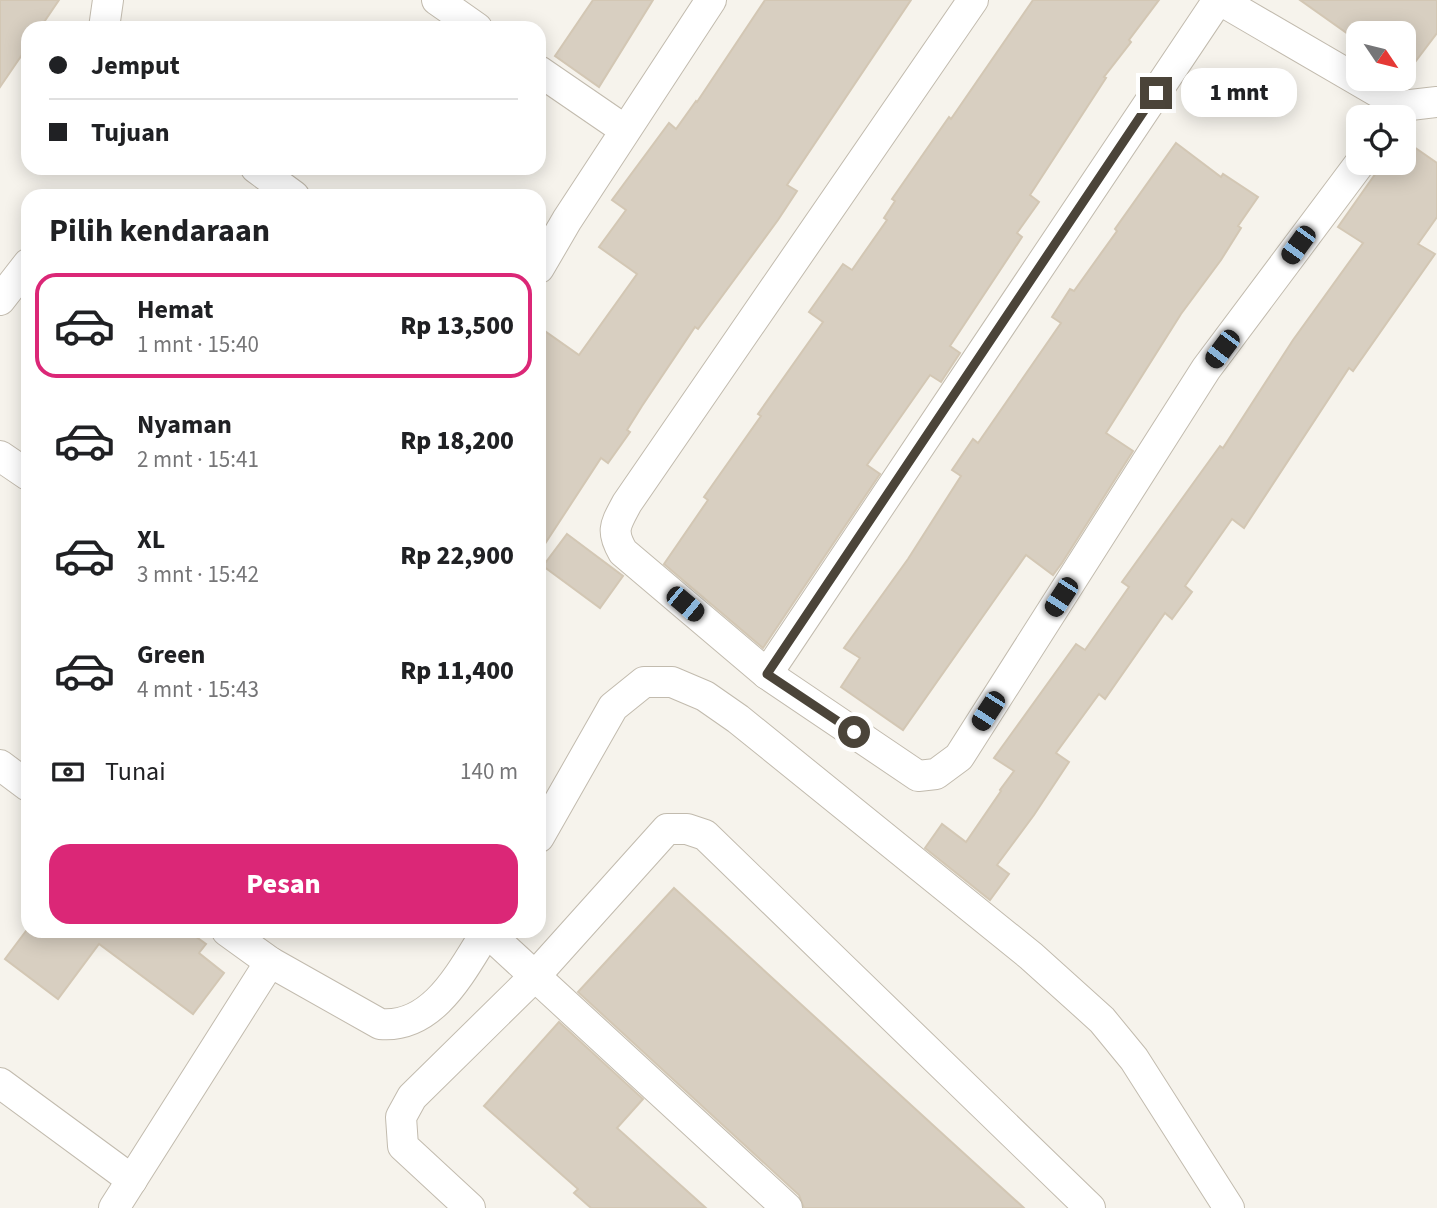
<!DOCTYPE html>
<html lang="id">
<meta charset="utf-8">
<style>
:root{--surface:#fff;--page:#f6f6f6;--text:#202124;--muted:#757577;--line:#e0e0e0;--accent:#db2777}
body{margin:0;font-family:"Source Sans 3",sans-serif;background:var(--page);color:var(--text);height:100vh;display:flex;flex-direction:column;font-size:26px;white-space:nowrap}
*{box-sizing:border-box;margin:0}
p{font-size:23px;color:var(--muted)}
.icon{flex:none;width:38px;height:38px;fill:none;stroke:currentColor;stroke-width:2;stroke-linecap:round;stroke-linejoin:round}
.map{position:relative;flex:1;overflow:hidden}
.panel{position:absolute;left:21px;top:189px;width:525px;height:749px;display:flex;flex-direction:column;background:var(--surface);border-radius:21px;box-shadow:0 4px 18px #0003}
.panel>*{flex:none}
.guide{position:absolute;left:21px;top:21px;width:525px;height:154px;border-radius:21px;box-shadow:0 4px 18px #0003;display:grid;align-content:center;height:154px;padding:0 28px;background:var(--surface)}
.needle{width:46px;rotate:125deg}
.controls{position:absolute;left:1346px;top:21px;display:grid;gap:14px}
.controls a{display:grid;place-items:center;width:70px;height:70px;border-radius:14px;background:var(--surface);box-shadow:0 4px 18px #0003;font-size:35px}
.end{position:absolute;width:32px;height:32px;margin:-16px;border:9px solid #4b4439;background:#fff;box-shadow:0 0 0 4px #fff}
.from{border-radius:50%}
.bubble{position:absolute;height:49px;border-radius:21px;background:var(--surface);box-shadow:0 4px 18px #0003;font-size:23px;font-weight:800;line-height:49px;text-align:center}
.car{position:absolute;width:21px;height:42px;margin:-21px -10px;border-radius:9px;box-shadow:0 0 5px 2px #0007;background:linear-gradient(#222 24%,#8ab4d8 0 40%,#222 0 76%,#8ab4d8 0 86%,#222 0)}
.guide b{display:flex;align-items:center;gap:24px;height:66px;font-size:26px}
.guide b+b{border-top:2px solid var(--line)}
.guide i{width:18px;height:18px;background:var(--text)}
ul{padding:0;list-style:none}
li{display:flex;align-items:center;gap:21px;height:105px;margin:0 14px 10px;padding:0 14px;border:4px solid transparent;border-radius:21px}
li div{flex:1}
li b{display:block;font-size:26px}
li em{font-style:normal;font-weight:800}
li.active{border-color:var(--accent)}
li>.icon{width:63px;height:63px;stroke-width:1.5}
h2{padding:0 28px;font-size:32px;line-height:84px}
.pay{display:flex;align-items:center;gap:18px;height:77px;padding:0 28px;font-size:26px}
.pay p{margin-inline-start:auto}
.cta{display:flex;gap:14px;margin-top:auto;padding:14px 28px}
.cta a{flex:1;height:80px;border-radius:21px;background:var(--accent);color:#fff;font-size:28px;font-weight:800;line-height:80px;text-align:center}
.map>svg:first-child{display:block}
</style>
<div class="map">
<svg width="1437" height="1208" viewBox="0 0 1437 1208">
<rect width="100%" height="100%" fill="#f6f3ec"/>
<g fill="#d8cfc1" stroke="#d3c7b4" stroke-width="2">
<polygon points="0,0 59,0 40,28 28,28 28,46 0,87"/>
<polygon points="593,0 653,0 599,87 555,56"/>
<polygon points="765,0 911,0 787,185 797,191 778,220 698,329 695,327 642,406 627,430 630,432 608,463 601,458 539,553 539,327 579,355 637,274 599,247 626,210 612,200 669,123 676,129 696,101 697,102"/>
<polygon points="1033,0 1159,0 1129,40 1131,42 1104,77 1106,78 1030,195 1039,202 1017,233 1022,237 950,346 960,353 941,382 930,375 867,465 880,474 763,648 664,564 708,500 704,497 761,416 758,414 823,322 809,312 843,264 852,270 887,220 884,218 895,201 892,199 949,117 951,119"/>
<polygon points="1300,0 1437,0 1437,33 1406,74 1404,73 1404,33 1358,33 1358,41"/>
<polygon points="1404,140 1437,163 1437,217 1418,244 1435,254 1353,371 1349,368 1244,528 1232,519 1185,586 1192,592 1172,619 1165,613 1105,699 1099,694 1056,753 1069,762 1034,815 997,865 1009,874 990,900 925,848 942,824 966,842 1001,791 1000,790 1014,771 994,758 1076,644 1085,650 1129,587 1122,582 1220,446 1223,448 1293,340 1363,243 1338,227 1383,163 1404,163"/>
<polygon points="1176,143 1221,177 1223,174 1258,197 1238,226 1241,228 1221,260 1181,314 1106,433 1133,451 1062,563 1053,575 1026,555 903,730 841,687 860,658 844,648 908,559 961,476 952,470 973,439 978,443 1061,323 1052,317 1070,289 1074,291 1117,231 1115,229"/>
<polygon points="567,534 623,576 600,608 543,566"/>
<polygon points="674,888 946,1137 1024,1208 804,1208 799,1195 578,992"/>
<polygon points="26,931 188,931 206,944 199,953 224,973 193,1014 99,944 58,999 5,959"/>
<polygon points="559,1022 643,1099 617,1128 706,1208 591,1208 574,1193 578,1189 484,1106"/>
</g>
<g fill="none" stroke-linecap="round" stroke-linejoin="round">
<defs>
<g id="minor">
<polyline points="437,0 477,28"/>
<path d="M973,0L627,503C616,524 610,530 623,552L767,674L918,776L936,774L959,757L1206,369L1360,163"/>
<polyline points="1220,0 1402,106 1437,102"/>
<polyline points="104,28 108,0"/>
<polyline points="539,71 625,130"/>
<polyline points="256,168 294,196"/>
<polyline points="539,268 567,220 711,0"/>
<polyline points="0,300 28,264"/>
<polyline points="0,456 28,475"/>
<polyline points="767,674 1218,0"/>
<polyline points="0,765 28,786"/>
<polyline points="539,837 613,707 644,682 672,682 705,696 738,719 1031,956 1102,1020 1134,1059 1229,1208"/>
<path d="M227,931L270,962L380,1024C434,1029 462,970 487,931"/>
<polyline points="487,932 787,1208"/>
<polyline points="0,1083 132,1180"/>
<polyline points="114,1208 270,962"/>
<polyline points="470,1208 403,1146 401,1117 412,1097 535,976 667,829 687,829 705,835 1090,1208"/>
</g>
</defs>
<use href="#minor" stroke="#c2bbae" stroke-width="32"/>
<use href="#minor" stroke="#fff" stroke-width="30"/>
</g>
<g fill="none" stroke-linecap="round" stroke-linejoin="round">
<polyline stroke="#4b4439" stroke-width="9" points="854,732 767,674 1156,93"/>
</g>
</svg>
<div class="controls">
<a><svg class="needle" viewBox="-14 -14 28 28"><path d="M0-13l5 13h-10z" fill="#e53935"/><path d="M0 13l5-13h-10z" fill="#757577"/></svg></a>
<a><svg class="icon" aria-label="locate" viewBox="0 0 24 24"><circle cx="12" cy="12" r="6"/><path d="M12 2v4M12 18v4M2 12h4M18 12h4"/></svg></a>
</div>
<i class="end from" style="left:854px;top:732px"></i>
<i class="end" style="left:1156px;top:93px"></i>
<div class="bubble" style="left:1181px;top:68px;width:116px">1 mnt</div>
<i class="car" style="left:1298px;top:245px;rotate:216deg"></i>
<i class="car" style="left:1222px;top:349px;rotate:217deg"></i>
<i class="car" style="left:1061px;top:597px;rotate:213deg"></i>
<i class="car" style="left:685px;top:604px;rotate:130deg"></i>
<i class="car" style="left:988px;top:711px;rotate:213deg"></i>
<div class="guide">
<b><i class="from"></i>Jemput</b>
<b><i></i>Tujuan</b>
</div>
<section class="panel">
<h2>Pilih kendaraan</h2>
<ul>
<li class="active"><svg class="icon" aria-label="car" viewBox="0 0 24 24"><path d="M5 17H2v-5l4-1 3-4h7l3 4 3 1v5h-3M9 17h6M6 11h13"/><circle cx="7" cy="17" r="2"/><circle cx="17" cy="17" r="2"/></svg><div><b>Hemat</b><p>1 mnt · 15:40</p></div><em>Rp 13,500</em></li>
<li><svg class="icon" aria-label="car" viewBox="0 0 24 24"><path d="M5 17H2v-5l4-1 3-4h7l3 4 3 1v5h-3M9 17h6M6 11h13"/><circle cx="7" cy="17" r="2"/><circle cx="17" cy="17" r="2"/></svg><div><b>Nyaman</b><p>2 mnt · 15:41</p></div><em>Rp 18,200</em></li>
<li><svg class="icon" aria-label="car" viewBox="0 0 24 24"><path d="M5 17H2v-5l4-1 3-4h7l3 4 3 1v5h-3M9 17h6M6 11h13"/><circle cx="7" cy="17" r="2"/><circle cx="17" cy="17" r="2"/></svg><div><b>XL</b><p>3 mnt · 15:42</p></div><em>Rp 22,900</em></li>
<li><svg class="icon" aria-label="car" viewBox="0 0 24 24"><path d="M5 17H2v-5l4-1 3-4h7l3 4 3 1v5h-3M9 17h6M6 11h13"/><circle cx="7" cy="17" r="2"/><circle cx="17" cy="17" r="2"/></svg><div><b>Green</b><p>4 mnt · 15:43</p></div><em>Rp 11,400</em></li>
</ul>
<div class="pay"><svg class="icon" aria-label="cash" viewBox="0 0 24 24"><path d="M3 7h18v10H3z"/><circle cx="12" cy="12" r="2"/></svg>Tunai<p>140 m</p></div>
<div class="cta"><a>Pesan</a></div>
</section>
</div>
